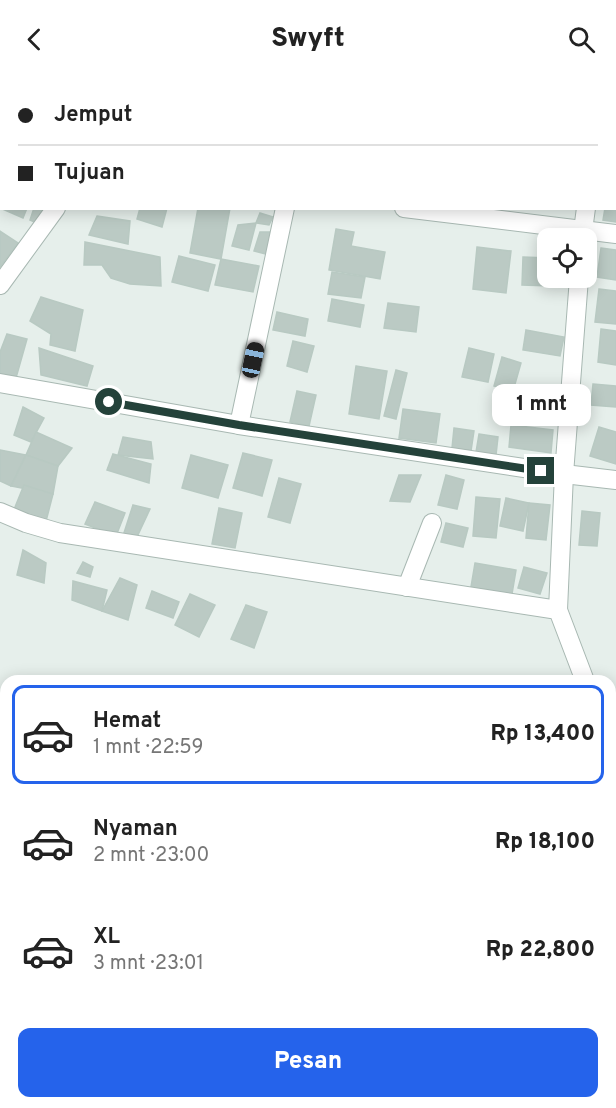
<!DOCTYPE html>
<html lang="id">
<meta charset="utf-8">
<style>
:root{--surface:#fff;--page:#f2f2f2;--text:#222;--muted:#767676;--line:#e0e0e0;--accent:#2563eb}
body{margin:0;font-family:Overpass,sans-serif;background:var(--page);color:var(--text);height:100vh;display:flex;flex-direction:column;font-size:22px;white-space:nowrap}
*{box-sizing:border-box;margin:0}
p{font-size:20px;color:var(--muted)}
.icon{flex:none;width:33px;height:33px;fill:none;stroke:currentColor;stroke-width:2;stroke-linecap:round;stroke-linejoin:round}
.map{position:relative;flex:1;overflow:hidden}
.sheet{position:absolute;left:0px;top:597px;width:616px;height:434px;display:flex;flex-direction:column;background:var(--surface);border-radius:18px 18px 0 0;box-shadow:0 3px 15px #0003}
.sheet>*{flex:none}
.hud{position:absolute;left:0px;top:0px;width:616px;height:132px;box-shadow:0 3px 15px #0003;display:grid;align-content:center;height:132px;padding:0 18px;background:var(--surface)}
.tools{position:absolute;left:537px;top:150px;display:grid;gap:12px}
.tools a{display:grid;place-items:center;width:60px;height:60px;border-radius:12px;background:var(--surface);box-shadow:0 3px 15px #0003;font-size:30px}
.end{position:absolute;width:27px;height:27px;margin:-14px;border:8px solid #24423a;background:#fff;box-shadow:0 0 0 3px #fff}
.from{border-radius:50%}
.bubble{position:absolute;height:42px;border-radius:12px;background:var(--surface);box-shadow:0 3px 15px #0003;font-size:20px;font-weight:800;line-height:42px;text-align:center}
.car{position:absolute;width:18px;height:36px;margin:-18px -9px;border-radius:8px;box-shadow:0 0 4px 2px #0007;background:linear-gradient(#222 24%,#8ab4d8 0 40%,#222 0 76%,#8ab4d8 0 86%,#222 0)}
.hud b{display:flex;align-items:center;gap:21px;height:57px;font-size:22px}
.hud b+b{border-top:2px solid var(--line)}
.hud i{width:15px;height:15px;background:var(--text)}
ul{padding:10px 0 0;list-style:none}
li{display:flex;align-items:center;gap:18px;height:99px;margin:0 12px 9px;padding:0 6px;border:3px solid transparent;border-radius:12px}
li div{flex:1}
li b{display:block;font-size:22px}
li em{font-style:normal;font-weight:800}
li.active{border-color:var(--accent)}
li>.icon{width:54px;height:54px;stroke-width:1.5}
.button{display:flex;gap:12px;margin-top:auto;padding:12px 18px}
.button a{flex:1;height:69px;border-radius:12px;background:var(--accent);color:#fff;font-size:24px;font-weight:800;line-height:69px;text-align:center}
header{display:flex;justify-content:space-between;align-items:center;height:78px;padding:0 18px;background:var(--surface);font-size:27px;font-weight:800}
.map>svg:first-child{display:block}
</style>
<header><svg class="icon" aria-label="back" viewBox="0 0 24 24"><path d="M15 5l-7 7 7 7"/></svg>Swyft<svg class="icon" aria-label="search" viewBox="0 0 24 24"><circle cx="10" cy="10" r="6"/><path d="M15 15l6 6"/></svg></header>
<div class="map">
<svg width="616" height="1030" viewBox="0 0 616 1030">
<rect width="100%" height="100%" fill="#e6efeb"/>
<g fill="#bbcac4" stroke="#b8c9c2" stroke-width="1.5">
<polygon points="71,0 100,0 103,1 70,2"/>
<polygon points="2,106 2,130 27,130 23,140 0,130 0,109"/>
<polygon points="615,109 616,109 616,144 603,142 605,130 615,130"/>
<polygon points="34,130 47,130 37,145 30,142"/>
<polygon points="140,130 167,130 162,149 137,141"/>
<polygon points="198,130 230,130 221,181 190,175"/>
<polygon points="260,135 273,139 269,147 256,145"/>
<polygon points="97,138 130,143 128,166 89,157"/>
<polygon points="256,145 249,172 232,168 238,147"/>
<polygon points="336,151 354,154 351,168 385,174 380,201 329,192"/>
<polygon points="0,153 18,165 0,189"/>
<polygon points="260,154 272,154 266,176 254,173"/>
<polygon points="85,164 160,179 161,208 130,206 111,200 102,187 84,187"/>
<polygon points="477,169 511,173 506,215 473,211"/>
<polygon points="601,170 616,172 616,202 597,199"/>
<polygon points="179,178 215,187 208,213 172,204"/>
<polygon points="523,179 548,180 548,200 551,200 551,208 522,207"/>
<polygon points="221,181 259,188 253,214 215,207"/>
<polygon points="332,194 365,199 361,220 328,216"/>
<polygon points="557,200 571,200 571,206 557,205"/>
<polygon points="599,211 616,213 616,246 595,244"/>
<polygon points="41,219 83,232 75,273 50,267 51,256 30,243"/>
<polygon points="332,221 364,227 360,249 328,243"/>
<polygon points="388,225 419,229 416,254 384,250"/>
<polygon points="277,234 308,241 305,258 273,252"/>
<polygon points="601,251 616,253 616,287 598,284"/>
<polygon points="526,252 564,259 560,278 523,272"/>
<polygon points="7,256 27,261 16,300 0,297 0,274"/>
<polygon points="293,263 314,268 307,294 287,288"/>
<polygon points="39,270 93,288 87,308 41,297"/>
<polygon points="469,270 494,276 488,304 462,299"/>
<polygon points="502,279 521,285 513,313 494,308"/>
<polygon points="356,288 387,293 379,341 349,336"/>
<polygon points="396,292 407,295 396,341 384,338"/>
<polygon points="593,306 616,308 616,329 591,327"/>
<polygon points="297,313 316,317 309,348 290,344"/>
<polygon points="23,329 44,340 31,364 14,357"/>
<polygon points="403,331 440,336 436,365 399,360"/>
<polygon points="511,347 553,352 551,375 509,369"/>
<polygon points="599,349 616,354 616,386 590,378"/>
<polygon points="454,350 474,353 471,373 452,370"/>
<polygon points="36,354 72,370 58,388 26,377"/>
<polygon points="479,356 498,359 496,377 476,374"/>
<polygon points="123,359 151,364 153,381 118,377"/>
<polygon points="0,372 26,377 11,408 0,403"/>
<polygon points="243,375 272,382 262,418 233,410"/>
<polygon points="113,376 151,386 149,405 107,392"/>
<polygon points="26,377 58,388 53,416 11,408"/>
<polygon points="191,377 228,387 218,420 182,410"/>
<polygon points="399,397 421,397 410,424 390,423"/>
<polygon points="446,397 464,402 457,431 438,427"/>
<polygon points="279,400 301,406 290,445 268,439"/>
<polygon points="24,407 53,416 44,451 11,439"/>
<polygon points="476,419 500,421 496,460 473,458"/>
<polygon points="506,420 529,425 523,453 500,448"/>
<polygon points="95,424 125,435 116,458 85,446"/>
<polygon points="529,425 550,427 546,462 526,460"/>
<polygon points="133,427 150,431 137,459 121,464"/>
<polygon points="219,430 242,435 235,470 212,466"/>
<polygon points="582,433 600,435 597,468 579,467"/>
<polygon points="446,445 468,450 463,469 441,464"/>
<polygon points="23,472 46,485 44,505 17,497"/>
<polygon points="83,484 93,489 90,499 77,495"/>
<polygon points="475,485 516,492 512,516 471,509"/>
<polygon points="524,489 547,495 540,516 518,510"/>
<polygon points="120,500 137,507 128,542 102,533"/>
<polygon points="73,503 107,512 102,533 72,522"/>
<polygon points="152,513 179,524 173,540 146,530"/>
<polygon points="190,516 215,527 199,559 175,547"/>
<polygon points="246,527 267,534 254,570 231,561"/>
<polygon points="0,970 6,972 6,999 0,997"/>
<polygon points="610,1003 616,1003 616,1011 612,1030 594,1030 596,1024 610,1024"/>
<polygon points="89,1024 128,1024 127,1030 88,1030"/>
<polygon points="256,1024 288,1024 288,1030 269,1030 256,1027"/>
<polygon points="305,1024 351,1024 349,1030 304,1030"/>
<polygon points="439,1024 454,1024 448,1030 437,1030"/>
</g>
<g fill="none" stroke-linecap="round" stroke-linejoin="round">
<defs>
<g id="minor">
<polyline points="543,0 551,2"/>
<polyline points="141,2 142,0"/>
<polyline points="364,2 364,0"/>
<polyline points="603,2 603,0"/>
<polyline points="615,12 616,12"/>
<polyline points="404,130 616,156"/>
<polyline points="582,160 586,130"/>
<polyline points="0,207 56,130"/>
<polyline points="0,305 239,347 564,396 616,402"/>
<polyline points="239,347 285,130"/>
<polyline points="0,434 26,445 60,455 558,532 585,603"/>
<polyline points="407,509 432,445"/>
<polyline points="558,532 564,396 579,200"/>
<polyline points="610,669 616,683"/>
<polyline points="610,971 616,972"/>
<polyline points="182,1030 184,1024 207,1030"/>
</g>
</defs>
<use href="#minor" stroke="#a8b8b2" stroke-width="20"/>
<polyline stroke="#86b3a5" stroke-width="3" stroke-dasharray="3 4.5" stroke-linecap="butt" points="610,629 616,630"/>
<use href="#minor" stroke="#fff" stroke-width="18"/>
</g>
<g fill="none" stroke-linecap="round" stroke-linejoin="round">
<polyline stroke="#24423a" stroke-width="8" points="109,324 239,347 541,393"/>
</g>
</svg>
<div class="tools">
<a><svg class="icon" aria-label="locate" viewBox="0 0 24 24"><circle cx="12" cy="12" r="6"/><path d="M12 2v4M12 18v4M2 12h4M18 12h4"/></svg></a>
</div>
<i class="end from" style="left:109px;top:324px"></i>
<i class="end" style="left:541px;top:393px"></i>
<div class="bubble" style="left:492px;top:306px;width:99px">1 mnt</div>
<i class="car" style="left:253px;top:282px;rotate:12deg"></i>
<div class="hud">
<b><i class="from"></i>Jemput</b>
<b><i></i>Tujuan</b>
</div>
<section class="sheet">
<ul>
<li class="active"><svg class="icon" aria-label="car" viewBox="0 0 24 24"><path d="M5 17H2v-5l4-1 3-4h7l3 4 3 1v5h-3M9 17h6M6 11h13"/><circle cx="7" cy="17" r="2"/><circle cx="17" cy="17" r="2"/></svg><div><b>Hemat</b><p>1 mnt · 22:59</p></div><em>Rp 13,400</em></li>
<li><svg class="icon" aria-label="car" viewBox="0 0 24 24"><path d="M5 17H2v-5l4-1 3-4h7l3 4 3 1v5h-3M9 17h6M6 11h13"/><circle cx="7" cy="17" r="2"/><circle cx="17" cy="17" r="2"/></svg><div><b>Nyaman</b><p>2 mnt · 23:00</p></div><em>Rp 18,100</em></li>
<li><svg class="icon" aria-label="car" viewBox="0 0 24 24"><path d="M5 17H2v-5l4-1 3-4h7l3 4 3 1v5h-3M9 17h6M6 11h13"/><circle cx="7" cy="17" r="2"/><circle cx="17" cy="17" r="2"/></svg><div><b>XL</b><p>3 mnt · 23:01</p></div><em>Rp 22,800</em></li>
</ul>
<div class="button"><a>Pesan</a></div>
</section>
</div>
